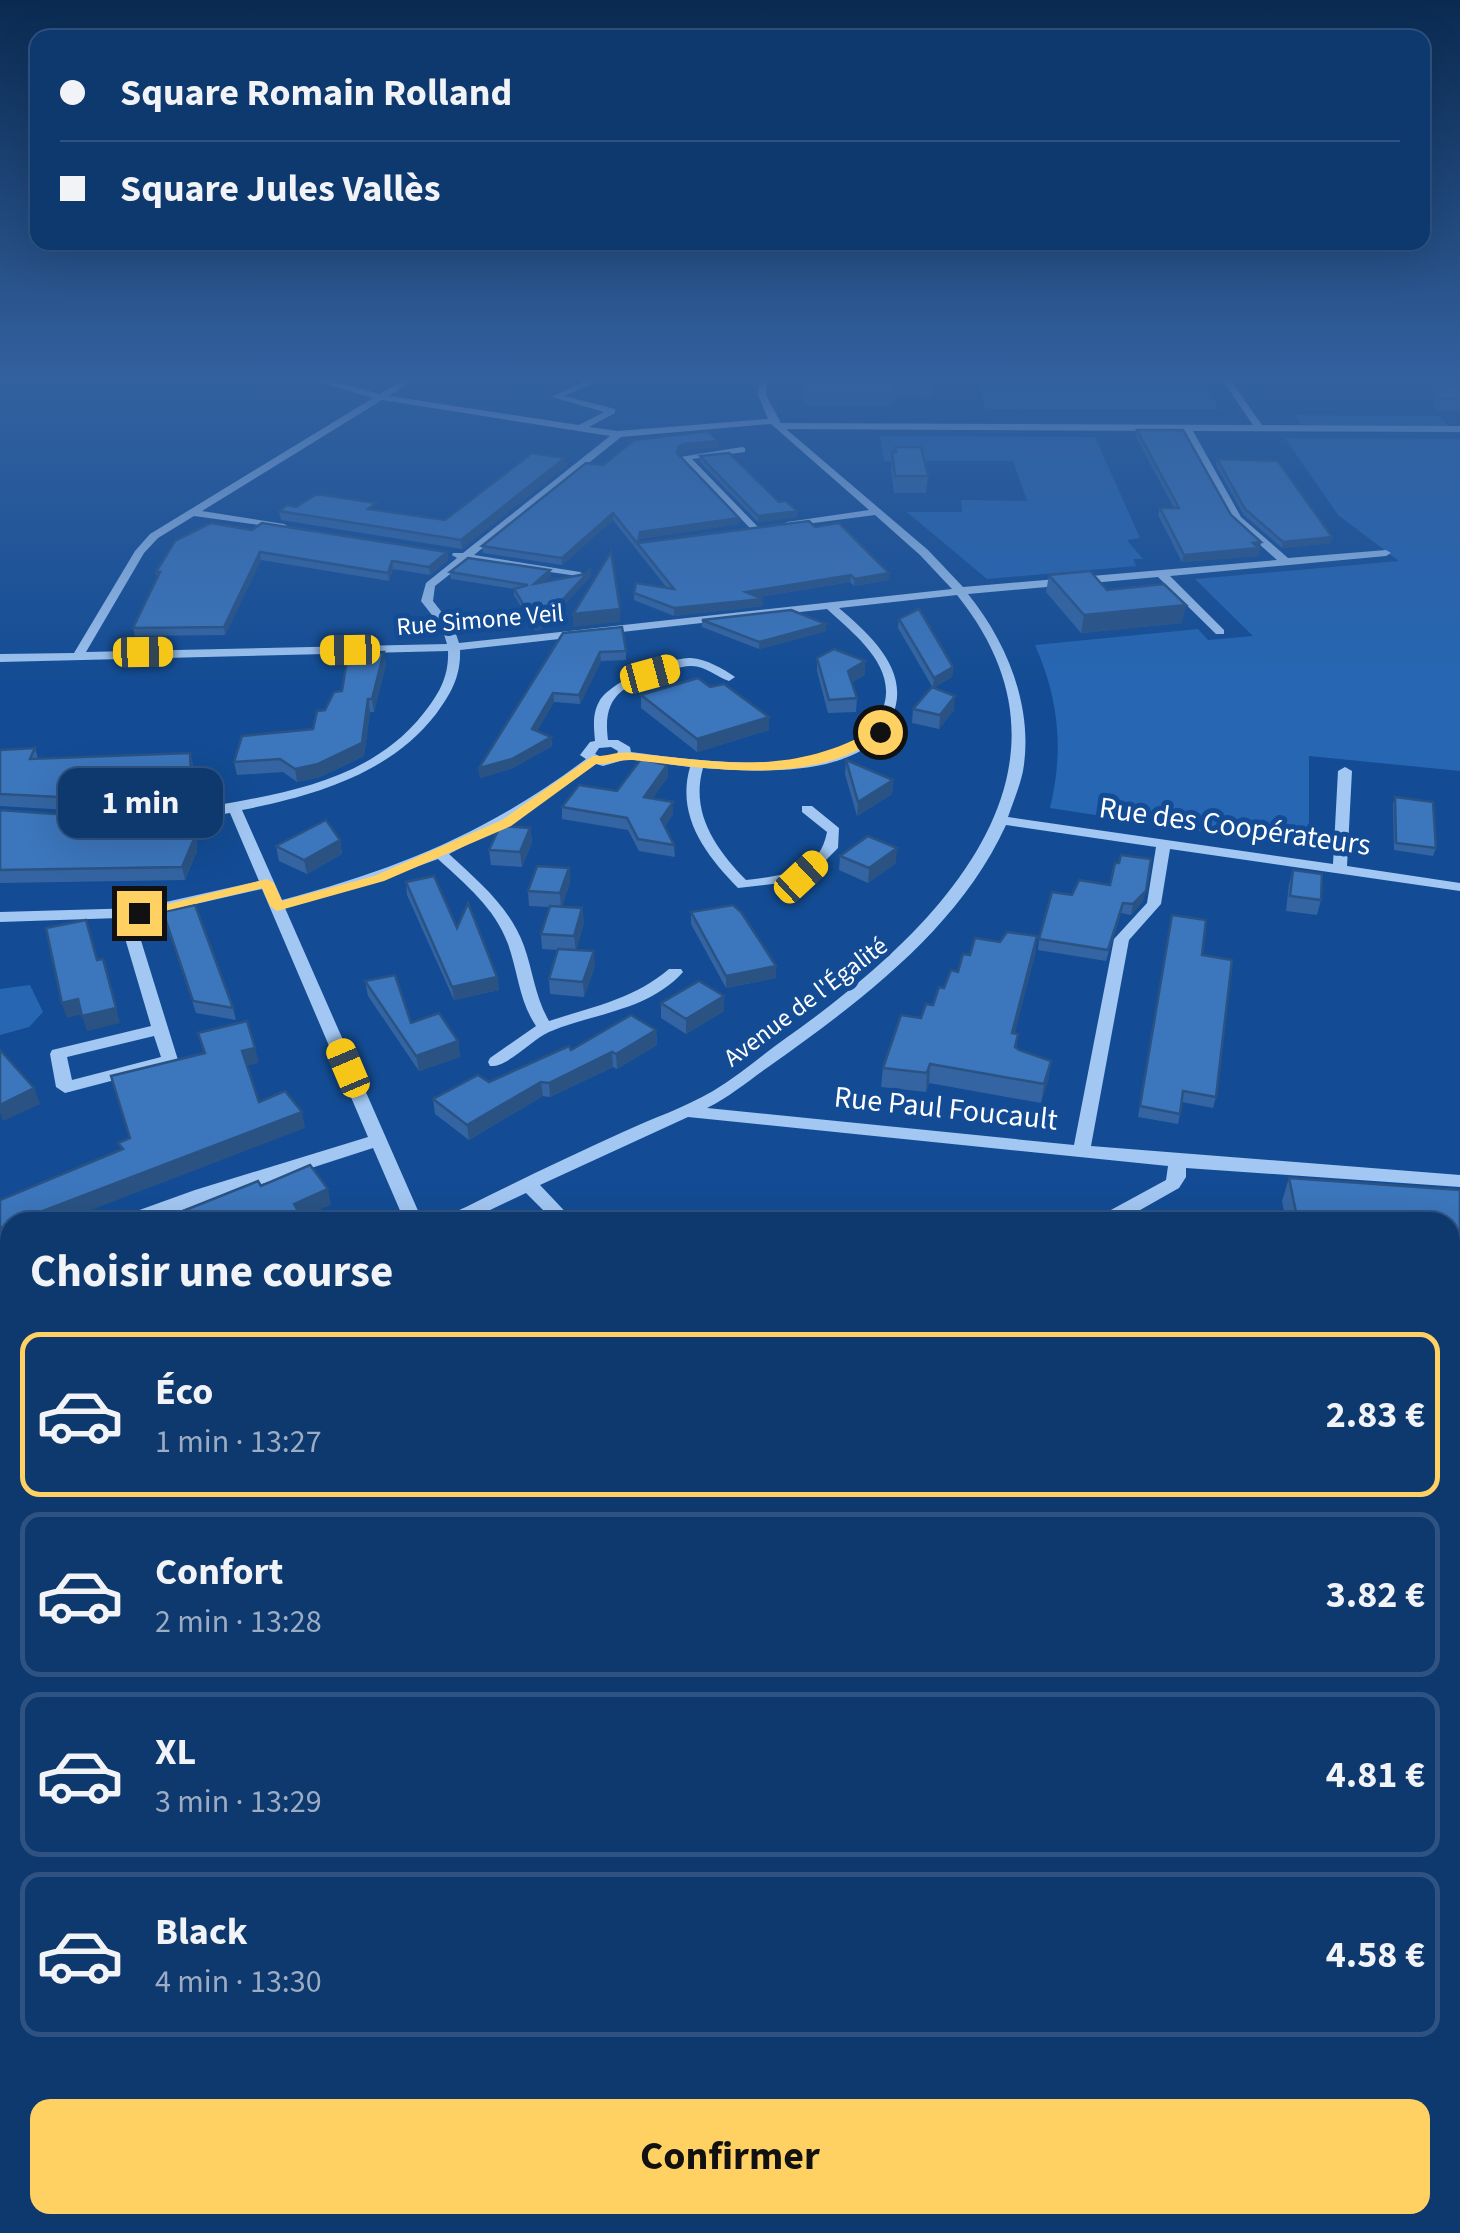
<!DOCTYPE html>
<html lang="fr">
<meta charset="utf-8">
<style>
:root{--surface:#0e396f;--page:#174074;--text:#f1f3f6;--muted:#9bacc3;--line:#2e5382;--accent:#ffd163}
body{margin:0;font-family:"Source Sans 3",sans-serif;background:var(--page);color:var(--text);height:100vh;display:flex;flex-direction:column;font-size:38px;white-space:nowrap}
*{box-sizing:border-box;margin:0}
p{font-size:32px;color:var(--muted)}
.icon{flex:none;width:55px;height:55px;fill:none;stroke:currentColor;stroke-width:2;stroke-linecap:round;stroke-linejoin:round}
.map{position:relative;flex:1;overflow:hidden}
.drawer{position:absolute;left:0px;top:1212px;width:1460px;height:1022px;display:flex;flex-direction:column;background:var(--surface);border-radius:30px 30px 0 0;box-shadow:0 10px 40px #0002,0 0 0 2px var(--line)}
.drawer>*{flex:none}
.top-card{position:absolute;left:30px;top:30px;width:1400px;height:220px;border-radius:20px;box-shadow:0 10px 40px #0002,0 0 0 2px var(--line);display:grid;align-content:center;height:220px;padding:0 30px;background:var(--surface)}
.end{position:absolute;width:45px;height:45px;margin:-22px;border:12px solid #ffd163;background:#111;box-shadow:0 0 0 5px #111}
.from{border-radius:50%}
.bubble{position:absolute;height:70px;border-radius:20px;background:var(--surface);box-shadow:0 10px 40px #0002,0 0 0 2px var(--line);font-size:32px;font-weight:700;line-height:70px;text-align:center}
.car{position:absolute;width:30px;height:60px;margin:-30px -15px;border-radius:12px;box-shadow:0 0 8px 2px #0007;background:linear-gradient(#f5c518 24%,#345 0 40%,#f5c518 0 76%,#345 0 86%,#f5c518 0)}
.top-card b{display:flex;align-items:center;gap:35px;height:95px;font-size:38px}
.top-card b+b{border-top:2px solid var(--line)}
.top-card i{width:25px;height:25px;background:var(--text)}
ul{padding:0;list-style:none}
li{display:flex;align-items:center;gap:30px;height:165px;margin:0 20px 15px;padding:0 10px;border:5px solid var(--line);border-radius:20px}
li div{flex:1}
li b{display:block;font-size:38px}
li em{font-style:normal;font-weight:700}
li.current{border-color:var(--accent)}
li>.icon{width:90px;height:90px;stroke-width:1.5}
h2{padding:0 30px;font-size:45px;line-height:120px}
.button{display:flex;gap:20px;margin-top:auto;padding:20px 30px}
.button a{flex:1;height:115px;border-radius:20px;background:var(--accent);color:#111;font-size:40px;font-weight:700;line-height:115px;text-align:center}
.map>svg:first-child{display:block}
</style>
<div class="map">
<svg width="1460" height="2233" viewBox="0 0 1460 2233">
<rect width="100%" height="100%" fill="#134c94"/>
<g fill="#2666b3">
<polygon points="976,375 1198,375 1219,409 985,409"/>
<polygon points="1294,415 1440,416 1448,426 1302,425"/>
<polygon points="880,436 1095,437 1140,538 1127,540 1143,559 1133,559 1136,566 987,579 907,512 962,512 961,500 1027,501 1013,461 884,461"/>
<path d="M1285,438L1460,439V771L1309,756V848L1050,808C1064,751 1059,699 1035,645L1198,629L1208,640L1253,636L1195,579L1399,561L1338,515Z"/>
<polygon points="30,985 43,1012 29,1027 0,1035 0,989"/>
<polygon points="10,1495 10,2169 0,2145 0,1502"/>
<polygon points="1450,2136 1460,2146 1460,2233 37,2233 33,2225 1450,2225"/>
</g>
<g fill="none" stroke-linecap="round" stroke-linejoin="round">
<g fill="#a2c7f2" fill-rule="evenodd">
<polygon points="16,375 15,377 0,382 0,376"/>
<path d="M296,375H310L380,394L411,375H421L389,396L579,425L604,412L552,397L584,381L589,375H597L590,385L564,396L615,409V413L589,427L618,431L768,419L758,395L760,375H768L766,395L781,423L1253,425L1219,375H1227L1262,425L1460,426V432L1193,431L1241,517L1288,558L1386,550L1391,553L1386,556L1170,576L1224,630V634H1216L1158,577L968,594C1007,642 1034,708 1023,771C1020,786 1013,802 1008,817L1333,864L1338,771L1345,767L1352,771L1347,866L1460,883V891L1170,849L1161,904L1129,940L1091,1146L1460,1175V1187L1186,1168V1177L1179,1188L1119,1222H1096L1098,1217L1166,1180L1168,1166L688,1117L540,1185L575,1222H555L526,1193L465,1222H441L443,1217L466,1207C518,1181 570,1156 623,1132C653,1118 684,1108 713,1091C738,1076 762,1055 786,1038C931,936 1101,774 957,595L839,608C870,635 912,671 892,717C865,779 760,772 703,768C690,813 716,849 746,880C781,875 819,875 827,832L802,812V806H812L839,828L838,848L806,880L738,888C705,854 676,816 690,767L627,759L603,766L596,764L524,815L449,854C478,881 510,907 524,946C533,971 535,997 549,1021C592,1007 634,999 669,969H681L683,972C648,1011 594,1013 549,1032C531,1040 507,1068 490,1066L488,1062L490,1058L536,1026C519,1001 518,972 508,944C495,908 465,884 438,859L369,884L285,908L423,1222H405L373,1148L145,1222H118L120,1217L195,1190L368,1137L262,889L134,918L178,1060L176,1064L65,1093L56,1087L50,1054L52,1050L151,1026L119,918L0,922V912L139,908L259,881L230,813L174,821L167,817L169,814C257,796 362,791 423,714C439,694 449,677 448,651L0,662V654L74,653L135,551L150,534L373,398ZM382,400L610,436L463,553H453L452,555L457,558L426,583L421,601L442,628L447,644L86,652L144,553L158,538L194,516L288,529L289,527L284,524L202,511ZM771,424L869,510L787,522L782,525L783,527L875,515L920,555L952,589L459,643L454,628L433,601L435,586L468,560L584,577L585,575L580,572L474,555L621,437ZM786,429L1183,431L1233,521L1277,560L963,587L928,550ZM827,609C854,634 900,668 882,711C879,717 876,727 872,732C827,779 690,760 631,752L630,747L618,740H608C602,696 623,685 661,674C671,671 682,665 692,666C705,666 717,677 729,681L735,677C724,669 706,659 691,658C668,658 610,681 599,702C592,714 594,728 595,741L590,742L580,755L586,759C489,832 398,869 282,900L242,810C313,796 390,774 436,714C451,694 461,676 460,650ZM611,747L618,751L616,756L604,758L595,754L599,748ZM1006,825L1156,847L1147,903L1114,939L1074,1145L707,1108C731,1096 749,1080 771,1065C861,1001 959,928 1006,825ZM154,1036L161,1057L72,1080L67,1057Z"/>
<polygon points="742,447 745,448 745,452 692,459 759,528 760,530 755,533 680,457"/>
<polygon points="10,1273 10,1289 0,1292 0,1277"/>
<polygon points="10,1435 10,1455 0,1459 0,1439"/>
<polygon points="1450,2092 1460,2096 1460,2132 1450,2128"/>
</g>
</g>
<g fill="#3465a2">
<polygon points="629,375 715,375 698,386"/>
<polygon points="841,375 933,382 932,396 901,395 889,407 804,405 803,385"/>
<polygon points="1460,375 1460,410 1435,410 1434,401 1441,379"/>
<polygon points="1137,430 1261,542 1258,556 1182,562 1158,515 1160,508 1174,508 1136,437"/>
<polygon points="634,440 718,447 685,450 678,454 739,518 739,524 640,539 640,543 815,527 889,580 854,586 850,582 759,597 763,599 763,606 674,616 634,600 634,593 667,588 613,520 562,565 483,553 482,546 603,465"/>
<polygon points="892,452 928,476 926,493 894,493 891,469"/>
<polygon points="700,456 797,511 797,517 758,522 700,462"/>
<polygon points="565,458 566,466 462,549 281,520 279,511 296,507 377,510 445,520"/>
<polygon points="1217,459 1331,543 1282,548 1244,515 1216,465"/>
<polygon points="252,530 447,552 448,560 430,575 393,569 389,581 261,560 225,635 135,636 133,628 157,578 156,572"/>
<polygon points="550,570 551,576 544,582 591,576 540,630 536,631 514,595 514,589 451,579 450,572"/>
<polygon points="1049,575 1107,590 1182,623 1081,633 1046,592"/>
<polygon points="899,619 953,667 952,677 933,688 898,628"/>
<polygon points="702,620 826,631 759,649 702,627"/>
<polygon points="563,633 626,651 626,660 601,661 580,704 554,702 537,731 551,737 552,746 513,768 480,778 479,768"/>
<polygon points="817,658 865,661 865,675 852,682 857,698 856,712 828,713 817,671"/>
<polygon points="386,664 374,712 370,712 364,756 320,777 297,782 283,772 237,775 234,762 313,729 325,710 342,691"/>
<polygon points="710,687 769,730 697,752 641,708 641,695"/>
<polygon points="913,709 954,710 939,729 912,723"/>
<polygon points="35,748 38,759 190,753 193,765 195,806 102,812 0,806 0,750"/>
<polygon points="846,760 893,780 892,794 857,816 845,774"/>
<polygon points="667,765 668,777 652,798 673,802 673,814 665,826 674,845 675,857 639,851 628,830 562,819 562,807 617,791"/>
<polygon points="1395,797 1436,848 1433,856 1394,850 1393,804"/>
<polygon points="192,809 196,821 197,851 185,880 0,883 0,810 54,814"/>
<polygon points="530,828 532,842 522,867 491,865 489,850"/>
<polygon points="340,840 342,854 307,874 279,861 276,846"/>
<polygon points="840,856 896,863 868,883 839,870"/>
<polygon points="569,868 570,882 562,906 582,908 584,923 576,950 595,966 584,997 550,994 549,979 558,950 542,949 541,934 549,907 529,906 528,891"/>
<polygon points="1293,870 1321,900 1317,915 1286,911 1289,884"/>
<polygon points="406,882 457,928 497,977 499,990 454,1000 407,895"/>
<polygon points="1072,895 1143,901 1131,915 1121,913 1106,961 1038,950 1039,939"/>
<polygon points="163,912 233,1008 236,1020 196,1013"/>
<polygon points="691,912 776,978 726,988 691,924"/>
<polygon points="1172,915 1202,955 1216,1097 1213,1108 1182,1102 1178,1124 1138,1117"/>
<polygon points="1037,936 1035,955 1014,1033 1018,1034 1016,1048 1019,1050 1051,1061 1048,1080 1041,1103 929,1083 926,1092 881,1087 883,1068 933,1005 970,955 1000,942"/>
<polygon points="365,981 411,1023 458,1041 460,1057 419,1071 368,996"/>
<polygon points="661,1003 724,1011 686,1034 661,1018"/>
<polygon points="656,1030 657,1045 617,1069 613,1067 550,1097 543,1096 469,1140 435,1114 433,1099 489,1082 571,1050"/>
<polygon points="1289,1178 1460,1190 1460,1275 1450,1274 1450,1222 1286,1222 1282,1201"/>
</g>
<g fill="#2a5384">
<polygon points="705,375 715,375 698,386 698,380"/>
<polygon points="902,382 901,395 889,407 890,393"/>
<polygon points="718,441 718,447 685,450 678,454 678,447 684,444"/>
<polygon points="565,458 566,466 462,549 461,540"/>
<polygon points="797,511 797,517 758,522 758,516"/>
<polygon points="613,513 613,520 562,565 562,558"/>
<polygon points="739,518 739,524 640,539 639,550 640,532"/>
<polygon points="1332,537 1331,543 1282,548 1283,542"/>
<polygon points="1261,542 1258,556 1182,562 1184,555"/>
<polygon points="260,552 261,560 225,635 224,627"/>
<polygon points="447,552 448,560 430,575 429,567"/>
<polygon points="392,561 393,569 389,581 388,573"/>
<polygon points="591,569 591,576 540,630 536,631 535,624"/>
<polygon points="550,570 551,576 535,590 534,584"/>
<polygon points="889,573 889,580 854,586 855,579"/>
<polygon points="851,575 850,582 746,599 746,592"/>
<polygon points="763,599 763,606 674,616 674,608"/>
<polygon points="1186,605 1182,623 1081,633 1084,615"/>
<polygon points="620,609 620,622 573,627 573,614"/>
<polygon points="826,624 826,631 759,649 759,642"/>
<polygon points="384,652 386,664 374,712 372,699"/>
<polygon points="600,652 601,661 580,704 579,695"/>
<polygon points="865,661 865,675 848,684 848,671"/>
<polygon points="953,667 952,677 933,688 934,678"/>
<polygon points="553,693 554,702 533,738 532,729"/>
<polygon points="955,696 954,710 939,729 940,715"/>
<polygon points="368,699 370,712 364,756 320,777 297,782 295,769"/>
<polygon points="769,717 769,730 697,752 697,739"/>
<polygon points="551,737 552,746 513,768 480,778 479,768"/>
<polygon points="190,753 193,765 195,806 192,794"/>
<polygon points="667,765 668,777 645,809 644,797"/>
<polygon points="893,780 892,794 857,816 858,802"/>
<polygon points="673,802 673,814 661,831 661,819"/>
<polygon points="192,809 196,821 197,851 185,880 182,867"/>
<polygon points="530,828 532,842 522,867 520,852"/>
<polygon points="340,840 342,854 307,874 304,860"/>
<polygon points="897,848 896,863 868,883 869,868"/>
<polygon points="569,868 570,882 561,908 560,893"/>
<polygon points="1146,891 1143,901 1131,915 1133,904"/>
<polygon points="582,908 584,923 576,951 574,936"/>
<polygon points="1037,936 1035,955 1010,1052 1012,1033"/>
<polygon points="594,951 595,966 584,997 583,982"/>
<polygon points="103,959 120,1023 87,1031 82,1016"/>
<polygon points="776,966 776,978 726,988 726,976"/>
<polygon points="497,977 499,990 454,1000 452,987"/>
<polygon points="724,996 724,1011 686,1034 686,1019"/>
<polygon points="78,999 83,1014 67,1018 62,1003"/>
<polygon points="656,1030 657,1045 617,1069 616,1054"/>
<polygon points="458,1041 460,1057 419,1071 416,1056"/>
<polygon points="255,1048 259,1063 246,1066 242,1051"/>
<polygon points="612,1052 613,1067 550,1097 549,1083"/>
<polygon points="1051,1061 1048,1080 1041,1103 1044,1084"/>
<polygon points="930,1064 929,1083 926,1092 927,1073"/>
<polygon points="541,1082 543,1096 469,1140 467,1125"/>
<polygon points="34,1088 40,1104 3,1121 0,1112 0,1105"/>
<polygon points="302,1112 305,1128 60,1222 14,1222"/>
<polygon points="328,1189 331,1205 300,1219 301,1222 269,1222 294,1204"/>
<polygon points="10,1224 10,1242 0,1246 0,1228"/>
<polygon points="1460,1423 1460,1437 1450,1446 1450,1426"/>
</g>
<g fill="#3c76bc" stroke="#2a5384" stroke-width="2.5">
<polygon points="670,375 705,375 698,380"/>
<polygon points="841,375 932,375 933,382 902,382 890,393 804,392 803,385"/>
<polygon points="1460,375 1460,399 1438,399 1437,391 1458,386 1441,379"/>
<polygon points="1137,430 1183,430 1231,515 1261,542 1253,543 1259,548 1184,555 1160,508 1179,508"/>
<polygon points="708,431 718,441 684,444 678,447 677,453 739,518 640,532 638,543 809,521 815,527 839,523 889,573 855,579 851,575 746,592 763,599 674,608 634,593 636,583 674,589 613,513 562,558 482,546 586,463 603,465 634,440"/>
<polygon points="895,447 921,447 928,476 895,476 892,452 896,452"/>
<polygon points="532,453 565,458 461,540 279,511 287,505 296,507 315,495 323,495 376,503 368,509 445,520"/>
<polygon points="729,453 779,502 786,501 797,511 758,516 700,456"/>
<polygon points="1217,459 1278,461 1332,537 1283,542 1245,509"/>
<polygon points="211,523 252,530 262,523 447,552 429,567 392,561 388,573 260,552 224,627 133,628 160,572 156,572 175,541"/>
<polygon points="611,552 620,609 573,614"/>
<polygon points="468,558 550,570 534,584 585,574 591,569 540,624 535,624 514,589 528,585 450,572"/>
<polygon points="1090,571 1107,590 1164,584 1186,605 1084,615 1049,575"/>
<polygon points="919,609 953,667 934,678 899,619"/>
<polygon points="791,610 826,624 759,642 702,620"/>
<polygon points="622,627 626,651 600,652 579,695 553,693 532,729 551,737 512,759 479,768 563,633"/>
<polygon points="834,649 865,661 848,671 857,698 829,700 817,658"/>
<polygon points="384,652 372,699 368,699 362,743 318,764 295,769 280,759 234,762 242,736 313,729 317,711 325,710 334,692 342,691 348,653"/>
<polygon points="698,678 710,687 724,684 769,717 697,739 641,695"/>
<polygon points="932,687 955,696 940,715 913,709"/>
<polygon points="35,748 30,759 190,753 192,794 98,799 0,794 0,750"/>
<polygon points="641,759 667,765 644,797 673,802 661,819 674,845 638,839 627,818 562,807 579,785 617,791"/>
<polygon points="846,760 893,780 858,802"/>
<polygon points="1395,797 1433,802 1436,848 1396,843"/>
<polygon points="192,809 194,839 182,867 0,870 0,810 54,814"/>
<polygon points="326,820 340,840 304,860 276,846"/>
<polygon points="500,826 530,828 520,852 489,850"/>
<polygon points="868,836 897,848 869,868 840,856"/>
<polygon points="1121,855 1151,859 1146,891 1133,904 1123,903 1108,950 1039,939 1052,892 1072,895 1079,880 1110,885 1115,863 1119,863"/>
<polygon points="537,866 569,868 560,893 528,891"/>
<polygon points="1293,870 1322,874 1321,900 1290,896"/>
<polygon points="434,876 457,928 468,903 497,977 452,987 406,882"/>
<polygon points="195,905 233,1008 193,1001 163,912"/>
<polygon points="733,905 741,912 776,966 726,976 691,912"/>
<polygon points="550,906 582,908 574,936 541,934"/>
<polygon points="1172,915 1206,920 1202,955 1232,960 1216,1097 1183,1091 1180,1114 1140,1106"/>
<polygon points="86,920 97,960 103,959 116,1008 82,1016 78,999 62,1003 46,928"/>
<polygon points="1007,932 1037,936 1012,1033 1018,1034 1015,1047 1019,1050 1051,1061 1044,1084 930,1064 927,1073 883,1068 901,1015 921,1018 926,1004 933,1005 939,987 944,988 951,970 958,972 963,954 970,955 975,938 1000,942"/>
<polygon points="558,949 594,951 583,982 549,979"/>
<polygon points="395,975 411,1023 439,1013 458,1041 416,1056 365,981"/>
<polygon points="699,981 724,996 686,1019 661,1003"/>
<polygon points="631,1015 656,1030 616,1054 612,1052 549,1083 541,1082 467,1125 433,1099 478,1075 489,1082 569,1046 571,1050"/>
<polygon points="247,1021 255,1048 242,1051 259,1102 285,1091 302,1112 14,1222 10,1222 10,1224 0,1228 0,1200 123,1149 118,1143 130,1138 111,1076 205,1053 198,1033"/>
<polygon points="0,1050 34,1088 0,1105"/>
<polygon points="310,1165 328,1189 294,1204 298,1211 269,1222 158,1221 258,1181 261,1186"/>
<polygon points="1289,1178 1460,1190 1460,1251 1450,1250 1450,1222 1298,1222"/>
<polygon points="10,1295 10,1326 0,1302 0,1299"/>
<polygon points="1450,1372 1460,1379 1460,1423 1450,1426"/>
</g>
<linearGradient id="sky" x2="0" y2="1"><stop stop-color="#0a2a51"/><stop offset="0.55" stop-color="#33619f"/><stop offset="1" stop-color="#33619f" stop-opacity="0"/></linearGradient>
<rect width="1460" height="688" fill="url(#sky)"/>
<path fill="#ffd163" d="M876,729L886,732C817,788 714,769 633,760C620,759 609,765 596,764L511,826L384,881L277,911L270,906L262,888L139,917L132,913L267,879L274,883L282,901L374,876L502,820L593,756C607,757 618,751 631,753C724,762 789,777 876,729Z"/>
<g text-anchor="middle" stroke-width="10" stroke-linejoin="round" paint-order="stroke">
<g font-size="25" fill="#fff" stroke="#134c94">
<text transform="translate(480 619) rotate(-5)" y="9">Rue Simone Veil</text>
<text transform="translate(805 1001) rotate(-37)" y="9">Avenue de l'Égalité</text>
</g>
<g font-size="30" fill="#fff" stroke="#134c94">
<text transform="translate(1235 826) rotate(8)" y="10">Rue des Coopérateurs</text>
<text transform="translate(946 1108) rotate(6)" y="10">Rue Paul Foucault</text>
</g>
</g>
</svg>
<i class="end from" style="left:880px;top:732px"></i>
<i class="end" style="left:139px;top:913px"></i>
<div class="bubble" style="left:58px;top:768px;width:165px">1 min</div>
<i class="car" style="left:350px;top:650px;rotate:269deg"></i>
<i class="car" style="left:143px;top:652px;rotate:89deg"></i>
<i class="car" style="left:650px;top:674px;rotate:75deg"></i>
<i class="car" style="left:801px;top:877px;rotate:47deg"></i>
<i class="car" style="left:348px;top:1068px;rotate:337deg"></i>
<div class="top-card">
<b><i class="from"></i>Square Romain Rolland</b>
<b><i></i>Square Jules Vallès</b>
</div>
<section class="drawer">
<h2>Choisir une course</h2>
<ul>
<li class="current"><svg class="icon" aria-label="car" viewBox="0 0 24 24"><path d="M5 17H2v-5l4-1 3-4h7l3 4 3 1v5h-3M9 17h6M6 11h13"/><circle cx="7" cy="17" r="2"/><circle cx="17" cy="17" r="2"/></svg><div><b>Éco</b><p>1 min · 13:27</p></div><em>2.83 €</em></li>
<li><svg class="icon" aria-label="car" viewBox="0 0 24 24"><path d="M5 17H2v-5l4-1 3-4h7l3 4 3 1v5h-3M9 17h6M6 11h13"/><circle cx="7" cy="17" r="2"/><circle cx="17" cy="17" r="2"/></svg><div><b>Confort</b><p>2 min · 13:28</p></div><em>3.82 €</em></li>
<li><svg class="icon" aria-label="car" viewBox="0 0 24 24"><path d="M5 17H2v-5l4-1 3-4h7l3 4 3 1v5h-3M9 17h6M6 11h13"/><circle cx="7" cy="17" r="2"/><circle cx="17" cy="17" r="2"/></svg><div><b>XL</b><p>3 min · 13:29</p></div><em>4.81 €</em></li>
<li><svg class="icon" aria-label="car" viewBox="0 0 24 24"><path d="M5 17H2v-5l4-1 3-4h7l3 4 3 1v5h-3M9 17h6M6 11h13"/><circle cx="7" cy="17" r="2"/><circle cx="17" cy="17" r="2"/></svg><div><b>Black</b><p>4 min · 13:30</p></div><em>4.58 €</em></li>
</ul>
<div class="button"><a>Confirmer</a></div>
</section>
</div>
